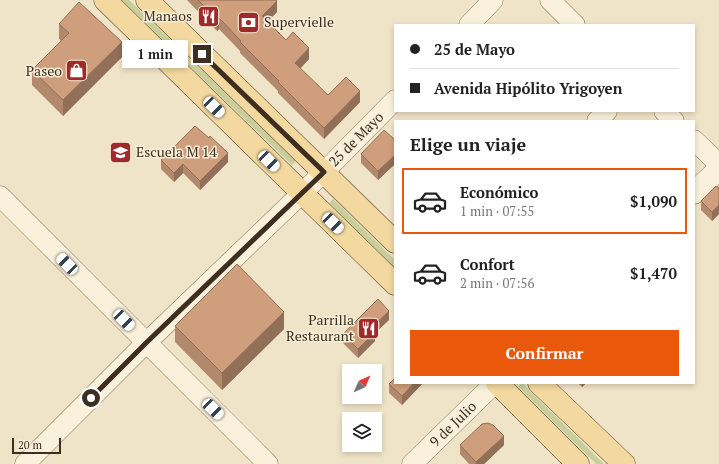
<!DOCTYPE html>
<html lang="es">
<meta charset="utf-8">
<style>
:root{--surface:#fff;--page:#f2f2f2;--text:#222;--muted:#767676;--line:#e0e0e0;--accent:#ea580c}
body{margin:0;font-family:"PT Serif",serif;background:var(--page);color:var(--text);height:100vh;display:flex;flex-direction:column;font-size:15px;white-space:nowrap}
*{box-sizing:border-box;margin:0}
p{font-size:13px;color:var(--muted)}
.icon{flex:none;width:22px;height:22px;fill:none;stroke:currentColor;stroke-width:2;stroke-linecap:round;stroke-linejoin:round}
.map{position:relative;flex:1;overflow:hidden}
.details{position:absolute;left:394px;top:120px;width:301px;height:264px;display:flex;flex-direction:column;background:var(--surface);border-radius:0px;box-shadow:0 2px 6px #0003}
.details>*{flex:none}
.top-card{position:absolute;left:394px;top:24px;width:301px;height:88px;border-radius:0px;box-shadow:0 2px 6px #0003;display:grid;align-content:center;height:88px;padding:0 16px;background:var(--surface)}
.needle{width:26px;rotate:45deg}
.fabs{position:absolute;left:342px;top:364px;display:grid;gap:8px}
.fabs a{display:grid;place-items:center;width:40px;height:40px;border-radius:0px;background:var(--surface);box-shadow:0 2px 6px #0003;font-size:20px}
.scale{position:absolute;left:12px;bottom:10px;width:49px;box-sizing:border-box;padding-left:4px;border:2px solid #3d2e20;border-top:0;font-size:11px;line-height:14px;white-space:nowrap;color:#3d2e20;-webkit-text-stroke:3px #f7eed8;paint-order:stroke}
.end{position:absolute;width:18px;height:18px;margin:-9px;border:5px solid #3d2e20;background:#fff;box-shadow:0 0 0 2px #fff}
.from{border-radius:50%}
.bubble{position:absolute;height:28px;border-radius:0px;background:var(--surface);box-shadow:0 2px 6px #0003;font-size:13px;font-weight:700;line-height:28px;text-align:center}
.car{position:absolute;width:12px;height:24px;margin:-12px -6px;border-radius:5px;box-shadow:0 0 3px 1px #0007;background:linear-gradient(#fff 24%,#345 0 40%,#fff 0 76%,#345 0 86%,#fff 0)}
.top-card b{display:flex;align-items:center;gap:14px;height:38px;font-size:15px}
.top-card b+b{border-top:1px solid var(--line)}
.top-card i{width:10px;height:10px;background:var(--text)}
ul{padding:0;list-style:none}
li{display:flex;align-items:center;gap:12px;height:66px;margin:0 8px 6px;padding:0 8px;border:2px solid transparent;border-radius:0px}
li div{flex:1}
li b{display:block;font-size:15px}
li em{font-style:normal;font-weight:700}
li.on{border-color:var(--accent)}
li>.icon{width:36px;height:36px;stroke-width:1.5}
h2{padding:0 16px;font-size:18px;line-height:48px}
.button{display:flex;gap:8px;margin-top:auto;padding:8px 16px}
.button a{flex:1;height:46px;border-radius:0px;background:var(--accent);color:#fff;font-size:16px;font-weight:700;line-height:46px;text-align:center}
.map>svg:first-child{display:block}
</style>
<div class="map">
<svg width="719" height="464" viewBox="0 0 719 464">
<rect width="100%" height="100%" fill="#f0e4c8"/>
<g fill="#c9cf9b">
<polygon points="121,0 129,0 296,161 292,165"/>
<polygon points="333,199 395,260 395,268 329,203"/>
<polygon points="522,383 604,464 596,464 518,387"/>
</g>
<g fill="none" stroke-linecap="round" stroke-linejoin="round">
<defs>
<g id="minor">
<polyline points="550,0 575,25"/>
<polyline points="469,25 493,0"/>
<polyline points="664,111 674,121"/>
<polyline points="597,121 607,111"/>
<polyline points="694,140 719,164"/>
<polyline points="0,196 268,464"/>
<polyline points="25,464 146,343 324,172 395,100"/>
<polyline points="412,464 495,383"/>
</g>
<polyline id="tertiary" points="694,193 719,169"/>
<g id="primary">
<polyline points="105,0 395,284"/>
<polyline points="147,0 395,242"/>
<polyline points="497,383 578,464"/>
<polyline points="539,383 624,464"/>
</g>
</defs>
<use href="#minor" stroke="#8d765c" stroke-width="21"/>
<use href="#tertiary" stroke="#8d765c" stroke-width="23"/>
<use href="#primary" stroke="#5b4430" stroke-width="23"/>
<use href="#minor" stroke="#faf1dc" stroke-width="20"/>
<use href="#tertiary" stroke="#faf1dc" stroke-width="22"/>
<use href="#primary" stroke="#f3d9a0" stroke-width="22"/>
</g>
<g fill="#b2896c">
<polygon points="187,0 276,0 277,12 268,21 286,40 309,59 300,69 328,95 360,102 324,139 278,93 278,91 240,53 240,51 219,29 217,31"/>
<polygon points="59,24 122,57 63,116 32,85 32,70 61,41 59,39"/>
<polygon points="395,140 395,164 378,180 361,163 361,154"/>
<polygon points="161,160 228,162 200,190 183,173 174,182 161,169"/>
<polygon points="719,188 719,214 712,221 701,210 701,201"/>
<polygon points="389,320 375,333 375,341 358,358 343,343 343,334"/>
<polygon points="175,326 284,329 222,390 175,342"/>
<polygon points="395,383 423,383 402,405 389,393 389,384"/>
<polygon points="578,383 586,383 582,387"/>
<polygon points="460,445 504,445 484,464 469,464 460,454"/>
</g>
<g fill="#916f58">
<polygon points="277,1 277,12 262,27 262,16"/>
<polygon points="219,18 219,29 217,31 217,19"/>
<polygon points="122,42 122,57 63,116 63,100"/>
<polygon points="309,48 309,59 295,74 295,63"/>
<polygon points="360,91 360,102 324,139 324,128"/>
<polygon points="228,153 228,162 200,190 200,181"/>
<polygon points="395,155 395,164 378,180 378,171"/>
<polygon points="183,164 183,173 174,182 174,173"/>
<polygon points="719,205 719,214 712,221 712,212"/>
<polygon points="389,311 389,320 375,333 375,341 358,358 358,349 372,327"/>
<polygon points="284,312 284,329 222,390 222,373"/>
<polygon points="414,383 423,383 402,405 402,396"/>
<polygon points="582,383 586,383 582,387"/>
<polygon points="504,436 504,445 484,464 476,464 476,462"/>
</g>
<g fill="#cf9f7d" stroke="#916f58">
<polygon points="198,0 276,0 277,1 262,16 286,40 293,32 309,48 295,63 328,95 346,77 360,91 324,128 278,82 279,81 240,42 241,41 219,18 217,19"/>
<polygon points="79,2 122,42 63,100 32,70 69,33 59,24"/>
<polygon points="195,126 209,138 210,136 228,153 200,181 183,164 174,173 161,160"/>
<polygon points="384,130 395,140 395,155 378,171 361,154"/>
<polygon points="716,186 719,188 719,205 712,212 701,201"/>
<polygon points="237,264 284,312 222,373 175,326"/>
<polygon points="378,299 389,311 372,327 375,332 358,349 343,334"/>
<polygon points="395,378 395,383 414,383 402,396 389,384"/>
<polygon points="488,423 493,425 504,436 476,462 460,445 482,424"/>
</g>
<g fill="none" stroke-linecap="round" stroke-linejoin="round">
<polyline stroke="#3d2e20" stroke-width="5" points="91,398 146,343 324,172 202,54"/>
</g>
<defs>
<symbol id="restaurant-square" viewBox="-11 -11 22 22"><rect x="-9" y="-9" width="18" height="18" rx="4" fill="#9e2a2b" stroke="#f7eed8"/><path d="M-5-6h1v4h1v-4h1v4h1v-4h1v5L-1.5 .5V6h-2V.5L-5-1ZM5-6V6H3V1.5H1.5Q1.5-4 5-6Z" fill="#fff"/></symbol>
<symbol id="bank-square" viewBox="-11 -11 22 22"><rect x="-9" y="-9" width="18" height="18" rx="4" fill="#9e2a2b" stroke="#f7eed8"/><path d="M-6-4H6V4H-6ZM0-2.3a2.3 2.3 0 1 0 0 4.6a2.3 2.3 0 1 0 0-4.6Z" fill="#fff"/></symbol>
<symbol id="shop-square" viewBox="-11 -11 22 22"><rect x="-9" y="-9" width="18" height="18" rx="4" fill="#9e2a2b" stroke="#f7eed8"/><path d="M-5-2.5h2.3a2.7 3.5 0 0 1 5.4 0H5L5.5 6h-11ZM-1.5-2.5h3a1.5 2.3 0 0 0-3 0Z" fill="#fff"/></symbol>
<symbol id="school-square" viewBox="-11 -11 22 22"><rect x="-9" y="-9" width="18" height="18" rx="4" fill="#9e2a2b" stroke="#f7eed8"/><path d="M0-5L7-2L0 1L-7-2ZM-4 1L0 2.5L4 1V4Q0 6-4 4Z" fill="#fff"/></symbol>
</defs>
<g fill-rule="evenodd">
<use href="#restaurant-square" x="196" y="4" width="25" height="25"/>
<use href="#bank-square" x="236" y="10" width="25" height="25"/>
<use href="#shop-square" x="64" y="58" width="25" height="25"/>
<use href="#school-square" x="108" y="140" width="25" height="25"/>
<use href="#restaurant-square" x="356" y="316" width="25" height="25"/>
</g>
<g text-anchor="middle" stroke-width="3" stroke-linejoin="round" paint-order="stroke">
<g font-size="14" fill="#3d2e20" stroke="#f7eed8" text-anchor="end">
<text x="192" y="21">Manaos</text>
<text x="264" y="27" text-anchor="start">Supervielle</text>
<text x="62" y="76">Paseo</text>
<text x="136" y="157" text-anchor="start">Escuela M 14</text>
<text x="354" y="325">Parrilla<tspan x="354" dy="16">Restaurant</tspan></text>
</g>
<g font-size="14" fill="#3d2e20" stroke="#f7eed8">
<text transform="translate(356 139) rotate(-45)" y="5">25 de Mayo</text>
<text transform="translate(453 424) rotate(-44)" y="5">9 de Julio</text>
</g>
</g>
</svg>
<div class="fabs">
<a><svg class="needle" viewBox="-14 -14 28 28"><path d="M0-13l5 13h-10z" fill="#e53935"/><path d="M0 13l5-13h-10z" fill="#767676"/></svg></a>
<a><svg class="icon" aria-label="layers" viewBox="0 0 24 24"><path d="M12 4l9 5-9 5-9-5zM3 14l9 5 9-5"/></svg></a>
</div>
<div class="scale">20 m</div>
<i class="end from" style="left:91px;top:398px"></i>
<i class="end" style="left:202px;top:54px"></i>
<div class="bubble" style="left:122px;top:40px;width:66px">1 min</div>
<i class="car" style="left:214px;top:107px;rotate:134deg"></i>
<i class="car" style="left:269px;top:161px;rotate:134deg"></i>
<i class="car" style="left:333px;top:223px;rotate:134deg"></i>
<i class="car" style="left:67px;top:264px;rotate:315deg"></i>
<i class="car" style="left:124px;top:320px;rotate:135deg"></i>
<i class="car" style="left:213px;top:409px;rotate:134deg"></i>
<div class="top-card">
<b><i class="from"></i>25 de Mayo</b>
<b><i></i>Avenida Hipólito Yrigoyen</b>
</div>
<section class="details">
<h2>Elige un viaje</h2>
<ul>
<li class="on"><svg class="icon" aria-label="car" viewBox="0 0 24 24"><path d="M5 17H2v-5l4-1 3-4h7l3 4 3 1v5h-3M9 17h6M6 11h13"/><circle cx="7" cy="17" r="2"/><circle cx="17" cy="17" r="2"/></svg><div><b>Económico</b><p>1 min · 07:55</p></div><em>$1,090</em></li>
<li><svg class="icon" aria-label="car" viewBox="0 0 24 24"><path d="M5 17H2v-5l4-1 3-4h7l3 4 3 1v5h-3M9 17h6M6 11h13"/><circle cx="7" cy="17" r="2"/><circle cx="17" cy="17" r="2"/></svg><div><b>Confort</b><p>2 min · 07:56</p></div><em>$1,470</em></li>
</ul>
<div class="button"><a>Confirmar</a></div>
</section>
</div>
